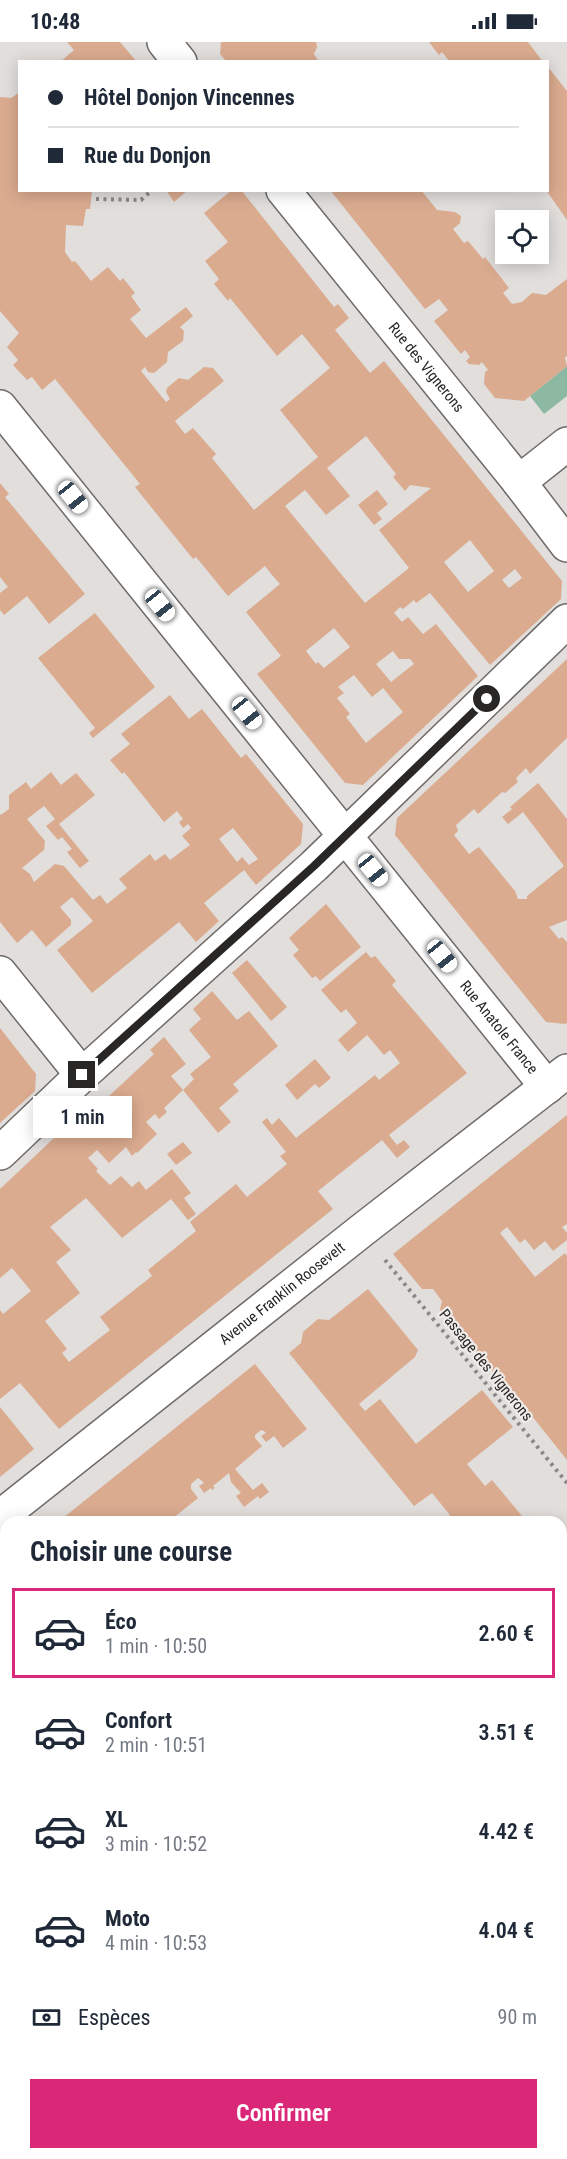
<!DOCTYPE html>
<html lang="fr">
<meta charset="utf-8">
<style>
:root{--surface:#fff;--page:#f6f6f7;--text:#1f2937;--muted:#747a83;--line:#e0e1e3;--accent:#db2777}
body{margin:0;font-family:"Roboto Condensed",sans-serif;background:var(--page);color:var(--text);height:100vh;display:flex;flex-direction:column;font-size:22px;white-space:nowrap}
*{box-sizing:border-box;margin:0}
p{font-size:20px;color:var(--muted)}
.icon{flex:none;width:33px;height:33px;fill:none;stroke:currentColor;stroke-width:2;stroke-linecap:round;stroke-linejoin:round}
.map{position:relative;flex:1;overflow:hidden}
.side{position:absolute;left:0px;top:1474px;width:567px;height:644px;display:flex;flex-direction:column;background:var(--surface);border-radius:18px 18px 0 0;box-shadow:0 3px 15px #0003}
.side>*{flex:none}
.hud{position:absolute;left:18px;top:18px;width:531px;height:132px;border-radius:0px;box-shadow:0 3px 15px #0003;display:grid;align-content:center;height:132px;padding:0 30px;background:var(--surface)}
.buttons{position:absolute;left:495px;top:168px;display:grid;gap:12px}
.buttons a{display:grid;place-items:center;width:54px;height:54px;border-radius:0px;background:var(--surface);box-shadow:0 3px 15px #0003;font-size:30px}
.end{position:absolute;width:27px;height:27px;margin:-14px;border:8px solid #282726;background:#fff;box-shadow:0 0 0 3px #fff}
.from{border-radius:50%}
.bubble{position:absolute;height:42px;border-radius:0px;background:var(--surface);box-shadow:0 3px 15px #0003;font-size:20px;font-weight:600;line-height:42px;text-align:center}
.car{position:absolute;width:18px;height:36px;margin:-18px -9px;border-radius:8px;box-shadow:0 0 4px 2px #0007;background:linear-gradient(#fff 24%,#345 0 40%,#fff 0 76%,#345 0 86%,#fff 0)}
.hud b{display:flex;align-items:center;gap:21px;height:57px;font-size:22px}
.hud b+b{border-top:2px solid var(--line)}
.hud i{width:15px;height:15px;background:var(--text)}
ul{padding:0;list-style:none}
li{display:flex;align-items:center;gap:18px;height:90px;margin:0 12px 9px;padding:0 18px;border:3px solid transparent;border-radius:0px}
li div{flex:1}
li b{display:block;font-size:22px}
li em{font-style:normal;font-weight:600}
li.current{border-color:var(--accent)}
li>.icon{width:54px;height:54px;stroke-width:1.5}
h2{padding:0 30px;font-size:27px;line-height:72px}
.pay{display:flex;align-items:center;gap:15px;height:66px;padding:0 30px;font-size:22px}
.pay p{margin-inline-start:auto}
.button{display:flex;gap:12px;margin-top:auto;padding:12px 30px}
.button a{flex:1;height:69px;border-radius:0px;background:var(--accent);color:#fff;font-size:24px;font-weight:600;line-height:69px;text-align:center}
.status{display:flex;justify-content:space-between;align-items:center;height:42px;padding:0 30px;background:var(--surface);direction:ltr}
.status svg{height:16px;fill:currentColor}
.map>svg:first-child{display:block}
</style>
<div class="status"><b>10:48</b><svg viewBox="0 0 49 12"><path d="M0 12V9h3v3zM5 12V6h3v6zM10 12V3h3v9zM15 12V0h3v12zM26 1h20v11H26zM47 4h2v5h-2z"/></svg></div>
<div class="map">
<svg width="567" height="2117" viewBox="0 0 567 2117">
<rect width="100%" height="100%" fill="#e1dedc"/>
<g fill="#8db9a3">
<polygon points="567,324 567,354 544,372 530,354"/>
<polygon points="0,1962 6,1970 6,2053 0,2045"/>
<polygon points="0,2071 6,2078 6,2112 33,2112 37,2117 0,2117"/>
</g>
<g fill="#daab8f" fill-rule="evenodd">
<polygon points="67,0 120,0 137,20 60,20 74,8"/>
<polygon points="221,0 316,0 317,5 314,12 319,20 227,20 220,12"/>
<polygon points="429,0 528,0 543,20 450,20 442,10 439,13"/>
<polygon points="548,25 567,49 567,178 546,148"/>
<path d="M20,50V148L92,149L90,167H86L83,184L66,183L65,210L72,220L75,219L91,239L108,225L120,239L123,236L135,251L131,254L141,268L130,277L146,296L186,265L193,274L180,285L184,289L183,299L168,310L167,320L154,331L148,330L145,325L141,329L166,360L170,357L166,350L167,346L179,336L188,338L204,325L213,326L224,339L175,379L185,392L193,386L216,412L212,416L254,468L318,415L280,368L330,326L302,292L277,314L230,256L228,259L214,242L219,237L205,219L228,200L204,171L232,148H241L334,265L338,262L349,276L335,288L370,331L384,319L562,539L561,557L490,623L430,551L416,561L414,558L403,567L400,565L394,571L402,580L408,575L423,592L436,582L478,634L363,743L345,741L257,632L281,614L246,570L280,542L272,533L265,524L228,554L196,515L193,517L135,445L140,442L55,337L42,348L32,335L27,338L13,323L18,318L7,305L19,291L0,269V55L11,56ZM366,394L396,432L393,435L405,449L410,443L431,446L379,488L409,526L365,561L285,464L305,448L326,473L350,454L327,426ZM470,498L494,529L468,550L444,520ZM515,527L522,536L509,546L502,538ZM334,586L350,605L324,626L318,620L316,622L306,609ZM393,609L399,617H410L414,622L391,640L376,622ZM354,633L372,655L383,646L403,670L366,701L346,675L350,672L337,656L344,651L338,645Z"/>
<polygon points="166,148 188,148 174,160"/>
<polygon points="330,148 421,148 437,168 455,170 461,174 460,181 453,187 464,201 468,199 483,217 485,215 509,246 503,251 512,262 522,260 532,251 546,253 567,237 567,314 565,316 567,324 524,359 495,356 484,342 485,330 488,328 482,320 479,323 469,322 466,319 470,315 465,308 461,312 434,279 448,268 439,257 425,267"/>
<polygon points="0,441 9,452 5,455 85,552 49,582 27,554 4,573 0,568 0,551 8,545 0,535"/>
<polygon points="377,448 388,462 377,471 382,477 374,483 358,463"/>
<polygon points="95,571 155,645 93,696 89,691 95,686 38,616"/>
<polygon points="567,617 567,696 530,732 526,726 516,736 518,740 505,751 502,750 478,772 474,767 456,783 458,789 454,793 469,812 479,805 515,849 518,857 527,857 527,854 564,824 523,770 508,782 502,775 512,767 510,765 538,741 567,777 567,878 549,885 559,897 562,895 567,900 567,981 565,982 546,980 395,793 397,776"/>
<path d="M170,653L189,677L202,667L241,716L246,712L303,782L301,802L256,843L244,828L204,861L219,879L196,900L179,880L92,951L57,908L93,879L72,855L60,865L71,878V883L46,905L32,888L17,901L0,880V772L1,773L9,767V753L26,740L31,747L51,730L61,743L76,731L95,753L59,782L89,819L80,826L67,810L72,807L62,795L58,798L46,784L55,777L44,764L27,777L45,799L44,808L22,826L30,832L34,840L55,822L64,824L93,858L100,853L107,862L127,846L119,837L150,812L155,819L165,812L170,818L190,803L182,794L191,786L188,782L183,786L179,780L183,777L177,769L164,780L124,730L122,732L110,718L130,702L121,692ZM233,786L258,817L249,823L242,815L237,820L219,797Z"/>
<polygon points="326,862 361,905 320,939 316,934 312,936 293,913 299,908 289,896"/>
<polygon points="366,910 371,916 375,914 396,939 392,943 467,1031 389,1093 397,1103 404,1098 410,1105 397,1116 382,1098 318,1149 333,1167 59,1387 20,1341 0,1357 0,1268 3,1272 31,1249 12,1226 0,1236 0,1147 71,1080 76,1085 154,1012 150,1008 164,995 186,1022 171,1034 183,1048 164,1066 167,1070 159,1077 155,1072 146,1080 157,1092 137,1111 136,1110 132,1114 126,1105 109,1121 97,1108 88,1116 98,1127 96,1129 110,1143 121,1134 132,1145 139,1139 146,1148 172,1127 191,1151 184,1156 196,1172 188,1178 171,1157 122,1196 86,1156 50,1185 71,1208 56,1220 80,1251 45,1279 67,1307 62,1311 69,1320 110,1288 100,1275 152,1234 148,1228 196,1189 190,1180 236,1142 247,1155 287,1122 280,1114 286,1110 262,1080 267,1076 272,1083 279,1076 296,1096 375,1033 379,1038 400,1021 390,1008 384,1013 367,993 348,1010 338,998 357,981 346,967 341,971 321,948"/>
<polygon points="247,918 287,965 271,979 232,931"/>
<polygon points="212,949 237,978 249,969 278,1004 233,1042 239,1049 219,1066 231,1080 218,1091 183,1048 194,1037 190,1032 211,1015 189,988 201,977 193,967"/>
<polygon points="0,986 36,1032 35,1049 0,1081"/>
<polygon points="315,1017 331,1036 319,1046 315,1042 297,1058 285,1043"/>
<polygon points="567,1073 567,1182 562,1185 567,1191 567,1198 553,1209 545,1199 534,1208 525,1197 520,1201 507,1185 500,1191 535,1235 565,1211 567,1214 567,1418 512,1349 510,1350 440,1268 442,1259 433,1247 422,1247 393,1212"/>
<polygon points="183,1100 192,1111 176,1123 167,1112"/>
<polygon points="368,1247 418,1308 415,1315 359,1362 365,1369 380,1357 416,1402 482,1348 513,1385 467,1422 485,1444 492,1438 527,1480 442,1480 450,1473 432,1451 414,1464 289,1311 301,1301 303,1290 318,1277 329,1278"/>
<polygon points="255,1322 307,1387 283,1406 274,1394 266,1400 261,1394 266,1391 264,1389 261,1388 255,1393 255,1396 262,1404 235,1427 253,1448 262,1441 269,1450 260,1457 258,1454 244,1465 236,1454 241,1451 231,1440 229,1431 213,1444 215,1446 212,1448 211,1446 204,1451 199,1444 204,1441 201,1438 198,1436 191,1442 191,1447 198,1456 172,1477 175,1480 58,1480"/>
<polygon points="0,1365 34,1407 0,1435"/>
<polygon points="6,1522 6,1620 0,1625 0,1527"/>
<polygon points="0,1625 6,1631 6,1651 0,1651"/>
<polygon points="6,1677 6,1802 0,1794 0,1682"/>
<polygon points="561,1817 567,1824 567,1930 561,1923"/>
<polygon points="236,2112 316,2112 320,2117 239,2117"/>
<polygon points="355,2112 496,2112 500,2117 360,2117"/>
</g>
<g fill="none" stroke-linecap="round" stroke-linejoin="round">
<defs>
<g id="minor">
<polyline points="164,0 180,20"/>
<path id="s1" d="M283,148L519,440L567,503"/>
<path id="s2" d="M0,365L547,1045"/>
<polyline points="519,440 567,402"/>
<polyline points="0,931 82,1033"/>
<polyline points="0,1111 82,1033 314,824 567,579"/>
<path id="s3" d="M0,1475L361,1189L567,1029"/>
</g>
<g id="tertiary">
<polyline points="0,1879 6,1887"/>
<polyline points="175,2112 179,2117"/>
</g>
</defs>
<use href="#minor" stroke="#6e6b69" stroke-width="36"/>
<use href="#tertiary" stroke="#6e6b69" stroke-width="36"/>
<g stroke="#8a8887" stroke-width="4" stroke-dasharray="3 4.5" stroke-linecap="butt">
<polyline points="96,157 141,158 152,148"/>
<polyline points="385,1218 567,1441"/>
<polyline points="0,2057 6,2064"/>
<polyline points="45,2112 49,2117"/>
</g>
<use href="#minor" stroke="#fff" stroke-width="33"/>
<use href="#tertiary" stroke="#fff" stroke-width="33"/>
</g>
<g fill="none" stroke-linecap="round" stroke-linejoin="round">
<polyline stroke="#282726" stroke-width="8" points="82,1033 314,824 487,657"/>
</g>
<g text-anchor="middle" stroke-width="4.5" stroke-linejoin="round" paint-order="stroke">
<g font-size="15" fill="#282726" stroke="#efebe9">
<text dy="5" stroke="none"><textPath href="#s1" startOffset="228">Rue des Vignerons</textPath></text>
<text dy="5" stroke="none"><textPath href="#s2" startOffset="796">Rue Anatole France</textPath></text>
<text dy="5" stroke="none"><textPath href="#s3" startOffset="360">Avenue Franklin Roosevelt</textPath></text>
<text transform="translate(486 1323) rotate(51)" y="5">Passage des Vignerons</text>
</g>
</g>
</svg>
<div class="buttons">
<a><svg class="icon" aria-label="locate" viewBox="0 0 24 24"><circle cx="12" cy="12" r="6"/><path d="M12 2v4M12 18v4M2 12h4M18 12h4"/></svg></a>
</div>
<i class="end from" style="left:487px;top:657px"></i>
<i class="end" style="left:82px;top:1033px"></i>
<div class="bubble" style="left:33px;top:1054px;width:99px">1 min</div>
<i class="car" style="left:73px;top:455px;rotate:141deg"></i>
<i class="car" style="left:160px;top:563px;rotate:141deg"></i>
<i class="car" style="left:247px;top:671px;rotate:141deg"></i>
<i class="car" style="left:373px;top:828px;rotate:141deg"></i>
<i class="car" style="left:442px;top:914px;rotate:141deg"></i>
<div class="hud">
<b><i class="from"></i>Hôtel Donjon Vincennes</b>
<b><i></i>Rue du Donjon</b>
</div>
<section class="side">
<h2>Choisir une course</h2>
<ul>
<li class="current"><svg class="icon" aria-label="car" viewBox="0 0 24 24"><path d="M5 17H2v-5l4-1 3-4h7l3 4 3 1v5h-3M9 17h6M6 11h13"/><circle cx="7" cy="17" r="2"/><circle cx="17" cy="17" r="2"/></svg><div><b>Éco</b><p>1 min · 10:50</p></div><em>2.60 €</em></li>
<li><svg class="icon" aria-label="car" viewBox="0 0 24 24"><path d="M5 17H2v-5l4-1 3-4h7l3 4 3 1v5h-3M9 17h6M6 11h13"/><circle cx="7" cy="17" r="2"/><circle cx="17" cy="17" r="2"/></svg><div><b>Confort</b><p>2 min · 10:51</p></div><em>3.51 €</em></li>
<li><svg class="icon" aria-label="car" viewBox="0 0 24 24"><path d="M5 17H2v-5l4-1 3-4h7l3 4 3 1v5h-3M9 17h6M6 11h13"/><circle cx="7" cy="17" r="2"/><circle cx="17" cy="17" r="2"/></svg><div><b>XL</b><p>3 min · 10:52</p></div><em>4.42 €</em></li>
<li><svg class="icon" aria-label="car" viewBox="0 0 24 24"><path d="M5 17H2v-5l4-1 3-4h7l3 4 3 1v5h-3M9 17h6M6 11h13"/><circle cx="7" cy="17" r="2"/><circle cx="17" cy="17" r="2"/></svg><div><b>Moto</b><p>4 min · 10:53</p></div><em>4.04 €</em></li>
</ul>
<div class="pay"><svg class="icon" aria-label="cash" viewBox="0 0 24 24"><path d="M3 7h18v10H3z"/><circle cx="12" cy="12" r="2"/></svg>Espèces<p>90 m</p></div>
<div class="button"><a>Confirmer</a></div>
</section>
</div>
